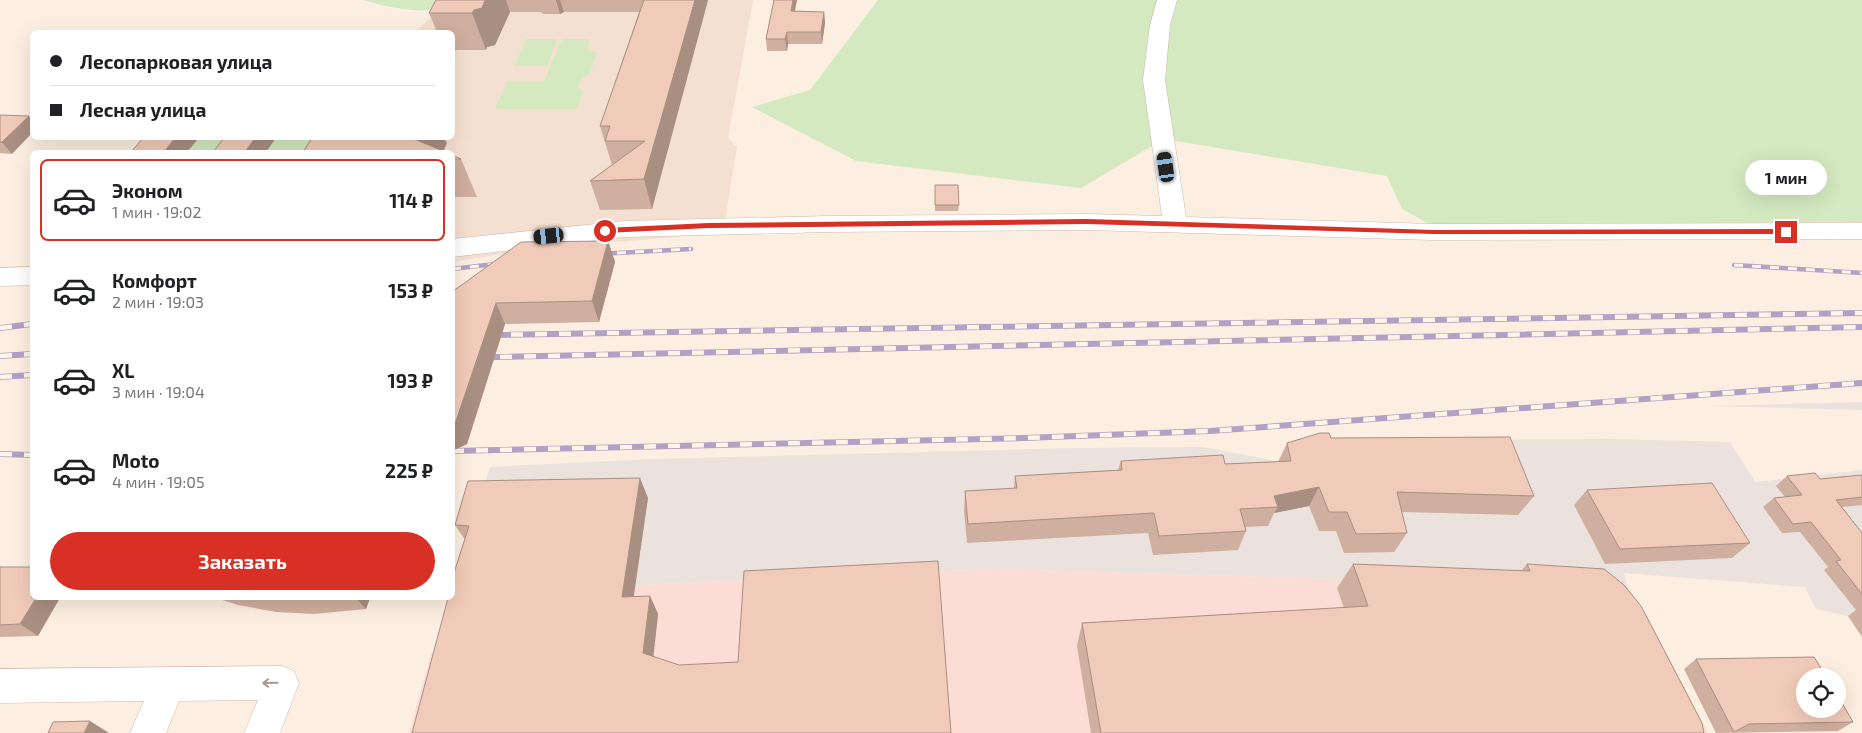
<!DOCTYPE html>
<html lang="ru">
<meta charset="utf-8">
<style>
:root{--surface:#fff;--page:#f6f6f6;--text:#202124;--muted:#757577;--line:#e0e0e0;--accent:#d93025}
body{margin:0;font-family:"Exo 2",sans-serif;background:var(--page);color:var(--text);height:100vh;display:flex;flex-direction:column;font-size:19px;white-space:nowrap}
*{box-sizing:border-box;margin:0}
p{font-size:16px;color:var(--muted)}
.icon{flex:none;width:28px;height:28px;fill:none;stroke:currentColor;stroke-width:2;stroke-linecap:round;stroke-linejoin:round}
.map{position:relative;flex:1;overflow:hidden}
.drawer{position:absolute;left:30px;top:150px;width:425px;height:450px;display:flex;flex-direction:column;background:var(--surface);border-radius:8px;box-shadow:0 5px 20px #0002}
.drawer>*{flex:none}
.hud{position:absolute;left:30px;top:30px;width:425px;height:110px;border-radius:8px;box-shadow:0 5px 20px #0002;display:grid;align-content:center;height:110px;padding:0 20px;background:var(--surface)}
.buttons{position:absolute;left:1796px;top:668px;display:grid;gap:10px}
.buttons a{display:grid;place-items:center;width:50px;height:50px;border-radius:50%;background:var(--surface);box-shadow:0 5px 20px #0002;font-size:25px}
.end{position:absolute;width:22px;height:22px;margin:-11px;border:6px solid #d93025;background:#fff;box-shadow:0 0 0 2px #fff}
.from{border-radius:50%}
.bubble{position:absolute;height:35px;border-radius:18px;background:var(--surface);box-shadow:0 5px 20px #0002;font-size:16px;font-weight:700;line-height:35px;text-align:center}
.car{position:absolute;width:15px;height:30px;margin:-15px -8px;border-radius:6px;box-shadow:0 0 4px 1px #0007;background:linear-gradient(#222 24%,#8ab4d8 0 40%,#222 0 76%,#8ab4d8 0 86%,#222 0)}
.hud b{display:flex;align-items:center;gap:18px;height:48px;font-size:19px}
.hud b+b{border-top:1px solid var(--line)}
.hud i{width:12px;height:12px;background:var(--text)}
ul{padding:9px 0 0;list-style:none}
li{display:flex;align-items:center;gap:15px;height:82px;margin:0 10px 8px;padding:0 10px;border:2px solid transparent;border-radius:8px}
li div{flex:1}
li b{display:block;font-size:19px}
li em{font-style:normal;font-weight:700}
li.active{border-color:var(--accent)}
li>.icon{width:45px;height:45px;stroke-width:1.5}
.action{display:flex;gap:10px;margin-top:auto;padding:10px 20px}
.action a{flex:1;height:58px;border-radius:30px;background:var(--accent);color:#fff;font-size:20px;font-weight:700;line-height:58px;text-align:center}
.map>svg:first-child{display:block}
</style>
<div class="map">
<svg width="1862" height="733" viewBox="0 0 1862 733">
<rect width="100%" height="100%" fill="#fcefe1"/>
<polygon fill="#f4e0d0" points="447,0 753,0 728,138 737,147 723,233 533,249 453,262 452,152 341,152 350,138 452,138 452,32 416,32"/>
<polygon fill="#fcddd5" points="648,498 635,585 995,569 1576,586 1629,594 1649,620 1708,733 409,733 431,654 439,647"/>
<g fill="#ebe2dd">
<polygon points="1862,402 1862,410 1708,406"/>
<polygon points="1608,439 1730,442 1755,482 1862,470 1862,615 1848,616 1816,609 1805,587 1624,573 1629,594 1576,586 995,569 635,585 648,498 480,500 490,467 654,459 1076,448 1202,447 1277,461 1286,460 1315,441"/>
</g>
<g fill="#d4e9c0">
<path d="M363,0H445C442,3 440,6 437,8C421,15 379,5 363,0Z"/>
<polygon points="878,0 1862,0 1862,222 1431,225 1402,209 1387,176 1164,139 1081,188 856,161 752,107 810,90"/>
<polygon points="526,39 558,39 547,66 514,66"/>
<polygon points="562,39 590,39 587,48 597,53 590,74 581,79 578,86 583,92 577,109 495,109 507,82 544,82"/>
<polygon points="268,138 320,138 311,152 266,152"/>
<polygon points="165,140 236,140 228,152 187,152"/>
</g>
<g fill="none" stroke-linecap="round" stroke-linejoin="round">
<defs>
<g id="minor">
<polygon points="1157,0 1177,0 1170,25 1165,80 1186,217 1434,224 1862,223 1862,239 1434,240 1087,230 829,232 624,237 452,257 452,239 624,221 829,216 1087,214 1162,216 1143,80 1150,25"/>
<polygon points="32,267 32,285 0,286 0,268"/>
</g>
<polygon id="tertiary" points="282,666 294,671 299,683 280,733 244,733 258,700 179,701 166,733 130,733 144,701 0,703 0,669"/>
</defs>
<use href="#minor" stroke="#cfb8ab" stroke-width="1"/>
<use href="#tertiary" stroke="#cfb8ab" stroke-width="1"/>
<use href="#minor" fill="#fff" fill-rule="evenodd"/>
<use href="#tertiary" fill="#fff" fill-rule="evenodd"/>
<defs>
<g id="rail-far1">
<polyline points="599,254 691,249"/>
<polyline points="1734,265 1862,273"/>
<polyline points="452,269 504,263"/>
</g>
<g id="rail">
<polyline points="0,328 32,324"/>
<polyline points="487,335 1862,313"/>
<polyline points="0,356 32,354"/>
<polyline points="452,358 1862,327"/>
<polyline points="0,377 32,375"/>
<polyline points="452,451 1024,438 1210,431 1862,383"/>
<polyline points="0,454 32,455"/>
</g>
</defs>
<use href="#rail-far1" stroke="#b1a1c5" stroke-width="4.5"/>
<use href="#rail" stroke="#b1a1c5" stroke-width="6"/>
<use href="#rail-far1" stroke="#fff4e7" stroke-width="3" stroke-dasharray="9" stroke-linecap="butt"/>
<use href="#rail" stroke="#fff4e7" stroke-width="4.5" stroke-dasharray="12" stroke-linecap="butt"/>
</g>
<g fill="#cfaf9f">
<polygon points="436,0 708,0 652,209 600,210 590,181 612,165 600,126 639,12 564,12 560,14 543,14 541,12 510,12 495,45 487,47 486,50 452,50 452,32 437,32 429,13"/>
<polygon points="774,0 797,0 795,11 824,12 825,23 822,44 788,44 787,51 767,51 766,39"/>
<polygon points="0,115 12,154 0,153"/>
<polygon points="452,155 461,159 477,197 452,197"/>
<polygon points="935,185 959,205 958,211 935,211"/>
<polygon points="608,241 615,262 599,322 505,324 467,444 452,451 452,292"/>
<polygon points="1331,438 1534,496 1518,515 1402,512 1407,533 1394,552 1344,553 1336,531 1319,531 1309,506 1274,513 1268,526 1245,527 1246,531 1238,550 1153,555 1148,533 967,543 964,511 965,491 1014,488 1015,476 1118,470 1121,461 1225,464 1278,462 1287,443"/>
<polygon points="1862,475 1862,505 1842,507 1862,533 1862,637 1848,616 1856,610 1824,570 1828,567 1800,532 1782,533 1763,507 1774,498 1785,497 1776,486 1787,476 1820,479"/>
<polygon points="1587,490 1750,543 1732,558 1605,564 1574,505"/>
<polygon points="648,498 633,597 650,596 658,614 653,656 679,665 951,733 412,733 465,540 455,525"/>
<polygon points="1353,564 1521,571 1527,564 1704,733 1091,733 1077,646 1082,623 1344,608 1337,588"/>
<polygon points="0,567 38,636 0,637"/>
<polygon points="216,598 370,598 366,609 314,614 276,612 238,605"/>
<polygon points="1696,659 1853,722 1838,731 1716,733 1684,669"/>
</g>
<g fill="#a98e82">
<polygon points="485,0 506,0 510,12 495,45 487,47 486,50 472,13 474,10"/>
<polygon points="556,0 560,0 564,12 560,14"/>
<polygon points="695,0 708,0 652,209 644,179"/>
<polygon points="793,0 797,0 792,23 791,11"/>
<polygon points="824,12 825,23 822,44 821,32"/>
<polygon points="787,32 788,44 787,51 785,39"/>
<polygon points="29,116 32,120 32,133 12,154 2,142"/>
<polygon points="175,138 199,138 187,152 164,152"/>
<polygon points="255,138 276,138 266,152 245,152"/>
<polygon points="415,138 444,138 447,143 443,152 414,139"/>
<polygon points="608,241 615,262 599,322 592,301"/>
<polygon points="496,303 505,324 467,444 452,451 452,425"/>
<polygon points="640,478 648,498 631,616 622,597"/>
<polygon points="1319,487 1309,506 1274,513 1278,507 1274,496"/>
<polygon points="650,596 658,614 652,670 643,653"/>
<polygon points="36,598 60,598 38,636 20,624"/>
<polygon points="356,598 370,598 366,609"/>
<polygon points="90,721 109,733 84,733"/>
</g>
<g fill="#f1cbb9" stroke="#a98e82">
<polygon points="436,0 485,0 482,8 474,10 472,13 429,13"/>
<polygon points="644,0 695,0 644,179 590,181 645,141 605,141 610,126 600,126"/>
<polygon points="774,0 793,0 791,11 824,12 821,32 787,32 785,39 766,39"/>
<polygon points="0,115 29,116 2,142 0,142"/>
<polygon points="143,138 175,138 164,152 131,152"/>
<polygon points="224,138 255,138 245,152 213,152"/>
<polygon points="312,138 415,138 414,139 446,152 303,152"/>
<polygon points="452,155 461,159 452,159"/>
<polygon points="935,185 958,185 959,205 935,205"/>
<polygon points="608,241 592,301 496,303 455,424 452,425 452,292 521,242"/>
<polygon points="1320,433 1329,433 1331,438 1510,437 1534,496 1397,492 1407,533 1356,534 1347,512 1329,512 1319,487 1274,496 1278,507 1240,509 1246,531 1159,536 1154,513 968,524 965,491 1017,488 1015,476 1122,470 1121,461 1223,455 1225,464 1291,461 1287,443"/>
<polygon points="1815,473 1820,479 1862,475 1862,497 1836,500 1862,533 1862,594 1836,561 1841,560 1811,522 1793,524 1774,498 1802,495 1787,476"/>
<polygon points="640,478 622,597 650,596 643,653 679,665 738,662 744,571 938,561 951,733 412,733 448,598 452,598 452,579 469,526 455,525 468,481"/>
<polygon points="1712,483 1750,543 1620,549 1587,490"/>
<polygon points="1353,564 1530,571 1527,564 1604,569 1624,585 1641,606 1702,723 1704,733 1101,733 1082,623 1368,606"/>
<polygon points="0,567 32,567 32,598 36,598 20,624 0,625"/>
<polygon points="1814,657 1826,676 1805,676 1805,709 1838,709 1838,696 1853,722 1749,724 1734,732 1696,659"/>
<polygon points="90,721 84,733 48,733 53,722"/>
</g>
<defs><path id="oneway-shaft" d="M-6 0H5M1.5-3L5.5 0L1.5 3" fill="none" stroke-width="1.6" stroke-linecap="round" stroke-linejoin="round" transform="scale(1.25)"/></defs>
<use stroke="#ab9891" href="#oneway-shaft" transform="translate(270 683) rotate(179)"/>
<polygon fill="#d93025" points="1087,219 1434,230 1786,229 1789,232 1786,234 1434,234 1087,224 709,228 605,233 601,231 605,228 709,223"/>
</svg>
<div class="buttons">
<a><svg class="icon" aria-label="locate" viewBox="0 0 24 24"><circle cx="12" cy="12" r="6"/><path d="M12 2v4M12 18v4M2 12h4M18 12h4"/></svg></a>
</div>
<i class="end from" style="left:605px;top:231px"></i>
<i class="end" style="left:1786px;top:232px"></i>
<div class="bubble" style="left:1745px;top:160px;width:82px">1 мин</div>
<i class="car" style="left:1166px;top:167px;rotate:352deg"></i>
<i class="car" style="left:549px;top:236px;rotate:264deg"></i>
<div class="hud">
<b><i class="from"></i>Лесопарковая улица</b>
<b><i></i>Лесная улица</b>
</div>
<section class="drawer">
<ul>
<li class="active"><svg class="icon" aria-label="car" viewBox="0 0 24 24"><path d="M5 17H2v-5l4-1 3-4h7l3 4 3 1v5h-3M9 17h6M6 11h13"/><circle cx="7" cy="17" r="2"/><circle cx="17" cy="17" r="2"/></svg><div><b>Эконом</b><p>1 мин · 19:02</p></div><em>114 ₽</em></li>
<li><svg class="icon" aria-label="car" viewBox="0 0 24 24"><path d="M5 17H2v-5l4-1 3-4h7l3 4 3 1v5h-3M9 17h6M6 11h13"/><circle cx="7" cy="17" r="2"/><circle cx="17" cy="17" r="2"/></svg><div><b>Комфорт</b><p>2 мин · 19:03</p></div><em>153 ₽</em></li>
<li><svg class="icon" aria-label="car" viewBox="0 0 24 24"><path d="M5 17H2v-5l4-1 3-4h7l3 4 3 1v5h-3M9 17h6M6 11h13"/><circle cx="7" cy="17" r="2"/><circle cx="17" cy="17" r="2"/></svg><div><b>XL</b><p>3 мин · 19:04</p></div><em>193 ₽</em></li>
<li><svg class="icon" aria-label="car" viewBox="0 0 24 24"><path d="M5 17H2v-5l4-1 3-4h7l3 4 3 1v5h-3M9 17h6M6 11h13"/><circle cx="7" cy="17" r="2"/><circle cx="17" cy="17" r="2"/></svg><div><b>Moto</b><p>4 мин · 19:05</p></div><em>225 ₽</em></li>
</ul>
<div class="action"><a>Заказать</a></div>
</section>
</div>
